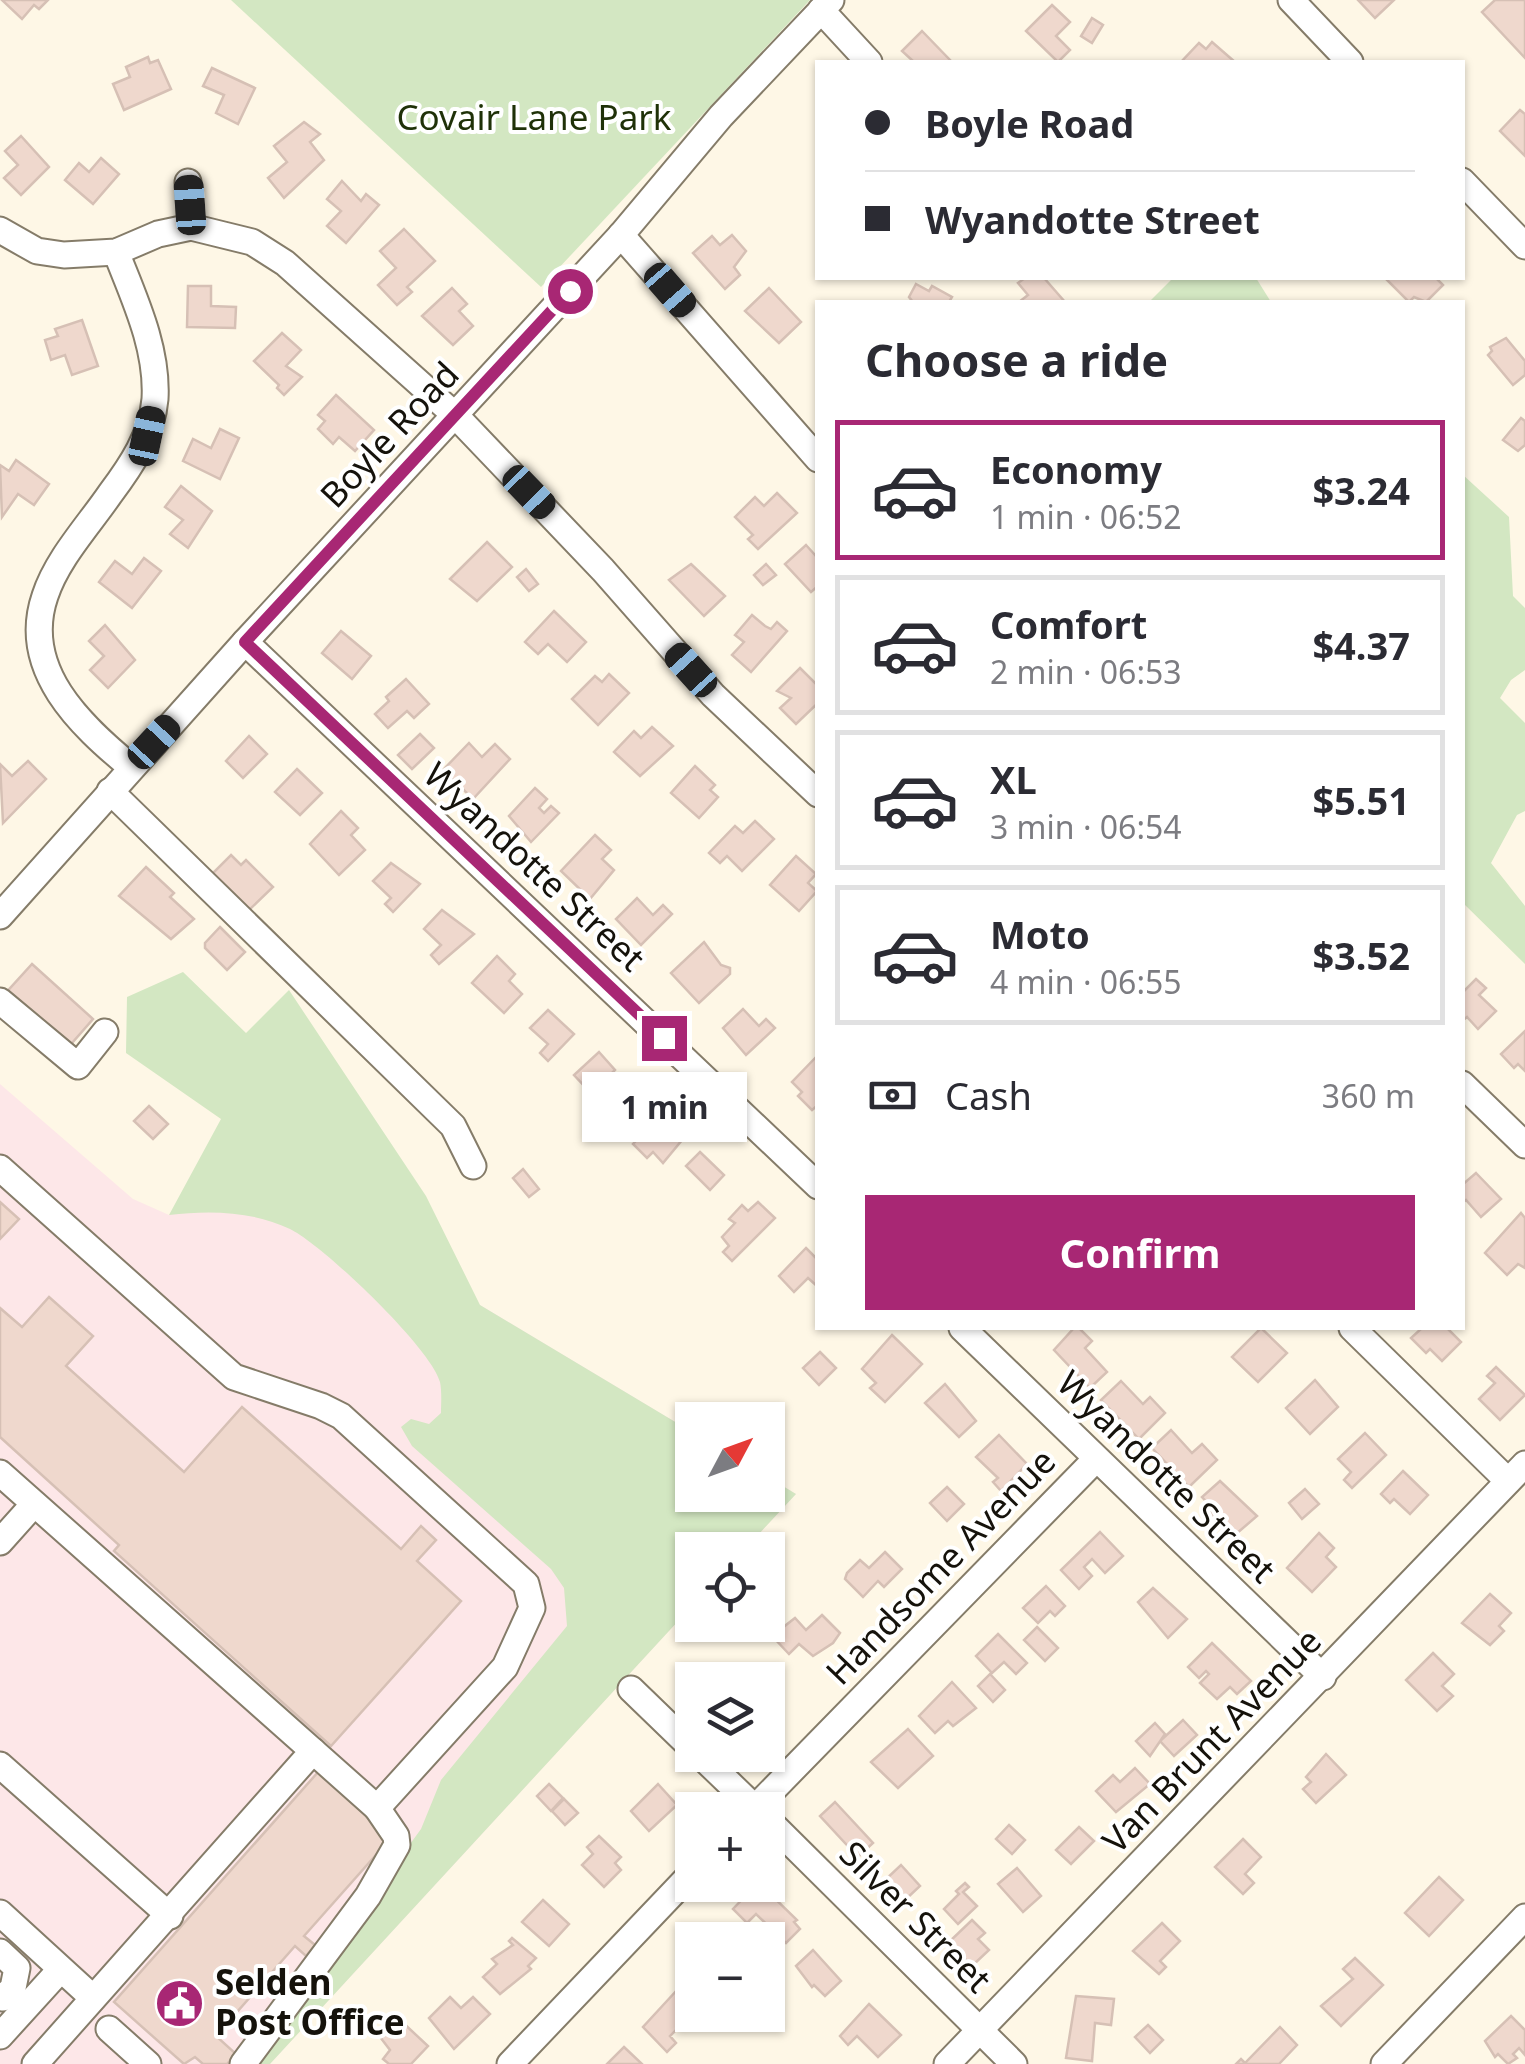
<!DOCTYPE html>
<meta charset="utf-8">
<style>
:root{--surface:#fff;--page:#f2f2f3;--text:#2b2b33;--muted:#7c7c81;--line:#e1e1e2;--accent:#a82774}
body{margin:0;font-family:"Noto Sans",sans-serif;background:var(--page);color:var(--text);height:100vh;display:flex;flex-direction:column;font-size:38px;white-space:nowrap}
*{box-sizing:border-box;margin:0}
p{font-size:32px;color:var(--muted)}
.icon{flex:none;width:55px;height:55px;fill:none;stroke:currentColor;stroke-width:2;stroke-linecap:round;stroke-linejoin:round}
.map{position:relative;flex:1;overflow:hidden}
.drawer{position:absolute;left:815px;top:300px;width:650px;height:1030px;display:flex;flex-direction:column;background:var(--surface);border-radius:0px;box-shadow:0 2px 8px #0004}
.drawer>*{flex:none}
.guide{position:absolute;left:815px;top:60px;width:650px;height:220px;border-radius:0px;box-shadow:0 2px 8px #0004;display:grid;align-content:center;height:220px;padding:0 50px;background:var(--surface)}
.needle{width:65px;rotate:49deg}
.tools{position:absolute;left:675px;top:1402px;display:grid;gap:20px}
.tools a{display:grid;place-items:center;width:110px;height:110px;border-radius:0px;background:var(--surface);box-shadow:0 2px 8px #0004;font-size:50px}
.end{position:absolute;width:45px;height:45px;margin:-22px;border:12px solid #a82774;background:#fff;box-shadow:0 0 0 5px #fff}
.from{border-radius:50%}
.bubble{position:absolute;height:70px;border-radius:0px;background:var(--surface);box-shadow:0 2px 8px #0004;font-size:32px;font-weight:700;line-height:70px;text-align:center}
.car{position:absolute;width:30px;height:60px;margin:-30px -15px;border-radius:12px;box-shadow:0 0 8px 2px #0007;background:linear-gradient(#222 24%,#8ab4d8 0 40%,#222 0 76%,#8ab4d8 0 86%,#222 0)}
.guide b{display:flex;align-items:center;gap:35px;height:95px;font-size:38px}
.guide b+b{border-top:2px solid var(--line)}
.guide i{width:25px;height:25px;background:var(--text)}
ul{padding:0;list-style:none}
li{display:flex;align-items:center;gap:30px;height:140px;margin:0 20px 15px;padding:0 30px;border:5px solid var(--line);border-radius:0px}
li div{flex:1}
li b{display:block;font-size:38px}
li em{font-style:normal;font-weight:700}
li.on{border-color:var(--accent)}
li>.icon{width:90px;height:90px;stroke-width:1.5}
h2{padding:0 50px;font-size:45px;line-height:120px}
.pay{display:flex;align-items:center;gap:25px;height:110px;padding:0 50px;font-size:38px}
.pay p{margin-inline-start:auto}
.button{display:flex;gap:20px;margin-top:auto;padding:20px 50px}
.button a{flex:1;height:115px;border-radius:0px;background:var(--accent);color:#fff;font-size:40px;font-weight:700;line-height:115px;text-align:center}
.map>svg:first-child{display:block}
</style>
<div class="map">
<svg width="1525" height="2064" viewBox="0 0 1525 2064">
<rect width="100%" height="100%" fill="#fef7e6"/>
<polygon fill="#fde7e8" points="0,1084 133,1199 169,1215 261,1117 480,1305 692,1432 692,1495 768,1495 768,1477 796,1494 744,1550 692,1550 692,1606 270,2064 0,2064"/>
<g fill="#d3e7c2">
<polygon points="231,0 810,0 541,287"/>
<polygon points="1173,278 1256,278 1271,302 1149,302"/>
<polygon points="1463,475 1509,517 1513,596 1525,608 1525,670 1511,680 1500,698 1525,723 1525,811 1517,815 1491,863 1525,906 1525,964 1463,903"/>
<path d="M183,972L246,1033L289,990L426,1196L480,1305L692,1432V1495H768V1477L796,1494L744,1550H692V1606L270,2064H250L421,1829L441,1780L567,1626L564,1588L551,1569L412,1446L401,1427L411,1419L429,1424L441,1413C441,1404 442,1392 440,1382C431,1348 323,1245 290,1229C252,1211 210,1210 169,1215L221,1119L126,1053L127,997Z"/>
</g>
<g fill="#efd8cd" stroke="#d6c0b5" stroke-width="2.5">
<polygon points="2,0 48,0 39,9 34,5 22,19"/>
<polygon points="1358,0 1394,0 1375,18"/>
<polygon points="1495,0 1525,0 1525,58 1482,12"/>
<polygon points="1052,5 1070,22 1056,36 1070,50 1058,62 1026,31"/>
<polygon points="1092,18 1103,25 1092,43 1081,36"/>
<polygon points="922,31 950,60 947,62 914,62 902,51"/>
<polygon points="1212,42 1235,62 1181,62 1199,43 1206,49"/>
<polygon points="148,57 150,63 158,60 171,89 124,110 113,84 130,77 126,67"/>
<polygon points="212,68 255,88 238,124 216,113 224,95 203,86"/>
<polygon points="1520,110 1525,114 1525,156 1500,131"/>
<polygon points="304,122 320,134 310,142 324,160 284,198 268,178 287,162 274,146"/>
<polygon points="21,136 49,167 21,195 4,178 18,165 5,151"/>
<polygon points="101,158 119,174 93,204 65,180 79,163 89,172"/>
<polygon points="342,181 361,201 366,194 379,205 346,243 327,226 341,211 327,199"/>
<polygon points="404,229 435,261 407,287 412,292 397,305 378,285 396,268 380,251"/>
<polygon points="732,235 746,251 734,267 740,275 725,289 693,253 712,236 720,245"/>
<polygon points="1025,278 1044,278 1065,302 1019,302 1028,295 1018,283"/>
<polygon points="1385,278 1436,278 1443,285 1426,302 1414,297 1409,302"/>
<polygon points="916,284 929,291 932,286 952,297 949,302 913,302 909,297"/>
<polygon points="188,286 211,286 211,306 236,307 235,328 187,327"/>
<polygon points="452,288 467,304 459,311 473,326 453,345 422,316"/>
<polygon points="769,288 801,322 779,343 745,311"/>
<polygon points="82,320 98,366 72,375 65,355 51,360 45,340 58,336 55,329"/>
<polygon points="282,333 301,350 286,366 302,377 284,395 277,388 279,385 254,361"/>
<polygon points="1506,338 1525,361 1525,375 1513,385 1488,355 1492,351 1490,347"/>
<polygon points="336,395 374,430 355,451 339,437 333,444 318,429 325,421 318,415"/>
<polygon points="1521,418 1525,421 1525,445 1518,451 1503,440"/>
<polygon points="220,429 239,438 220,479 183,461 193,439 211,448"/>
<polygon points="16,460 49,484 34,505 18,494 2,517 0,465 9,471"/>
<polygon points="181,486 212,511 188,548 170,534 183,520 165,507"/>
<polygon points="777,493 797,513 758,549 748,539 753,535 735,517 755,497 764,506"/>
<polygon points="487,542 512,567 477,601 450,579"/>
<polygon points="806,545 815,555 818,552 818,586 811,592 785,564"/>
<polygon points="144,558 161,571 132,608 99,582 115,561 132,574"/>
<polygon points="691,564 725,596 704,616 669,580"/>
<polygon points="766,564 776,575 763,585 754,575"/>
<polygon points="526,569 538,584 529,591 517,577"/>
<polygon points="554,611 586,642 567,662 548,644 538,654 525,642"/>
<polygon points="752,615 765,626 771,629 777,622 787,631 751,672 732,655 744,642 735,635"/>
<polygon points="105,625 135,660 108,688 90,670 104,656 89,641"/>
<polygon points="341,631 371,656 352,679 322,653"/>
<polygon points="800,668 815,683 818,680 818,703 796,724 780,708 791,698 777,691"/>
<polygon points="609,674 629,693 598,725 572,699 595,676 602,682"/>
<polygon points="406,679 429,704 414,718 407,711 388,728 375,714 389,701 386,697"/>
<polygon points="652,727 673,746 640,776 614,752 634,731 641,738"/>
<polygon points="420,734 434,748 412,769 398,755"/>
<polygon points="249,736 267,754 243,778 226,761"/>
<polygon points="469,743 482,757 495,744 510,759 473,799 443,770"/>
<polygon points="28,761 46,779 3,823 0,764 12,776"/>
<polygon points="695,766 715,785 710,790 718,797 699,818 671,793"/>
<polygon points="297,769 322,793 300,815 275,792"/>
<polygon points="535,788 547,799 539,808 544,813 551,806 559,813 531,842 509,816"/>
<polygon points="341,811 358,828 351,835 365,850 339,875 310,844"/>
<polygon points="755,821 774,839 742,871 727,856 720,863 709,853 735,826 743,833"/>
<polygon points="595,835 611,850 602,859 614,870 590,899 561,871"/>
<polygon points="231,855 241,865 246,860 273,887 246,913 212,874"/>
<polygon points="796,856 816,874 808,883 817,891 799,911 770,885"/>
<polygon points="391,863 420,884 393,912 385,904 391,898 373,881"/>
<polygon points="146,867 174,893 170,897 194,919 171,939 119,896"/>
<polygon points="637,898 653,915 663,905 672,914 641,945 616,919"/>
<polygon points="442,910 474,934 439,964 431,955 441,945 424,929"/>
<polygon points="220,927 245,952 227,970 205,948 205,943"/>
<polygon points="704,942 721,965 730,968 730,974 699,1003 671,973"/>
<polygon points="497,956 515,974 509,981 522,994 504,1013 472,983"/>
<polygon points="32,964 93,1019 65,1051 3,996"/>
<polygon points="1476,979 1486,988 1479,995 1496,1011 1478,1029 1467,1017 1462,1021 1462,993"/>
<polygon points="743,1009 759,1026 766,1019 775,1028 746,1055 723,1028"/>
<polygon points="548,1010 574,1034 548,1061 540,1053 548,1044 530,1028"/>
<polygon points="1525,1031 1525,1071 1518,1064 1514,1068 1501,1054"/>
<polygon points="599,1052 615,1070 608,1077 622,1092 605,1108 574,1075"/>
<polygon points="818,1055 818,1105 812,1110 798,1096 802,1092 792,1082"/>
<polygon points="149,1106 168,1124 153,1139 134,1121"/>
<polygon points="664,1112 687,1134 663,1163 653,1152 647,1158 633,1144"/>
<polygon points="700,1152 724,1175 710,1190 686,1166"/>
<polygon points="523,1169 539,1189 529,1197 513,1178"/>
<polygon points="1476,1173 1501,1199 1481,1217 1466,1200 1462,1203 1462,1185"/>
<polygon points="0,1202 19,1219 0,1239"/>
<polygon points="758,1202 775,1218 732,1261 723,1252 729,1246 722,1237 735,1223 729,1219 742,1205 748,1211"/>
<polygon points="1521,1213 1525,1218 1525,1268 1518,1264 1507,1275 1485,1253"/>
<polygon points="806,1248 818,1260 818,1287 808,1278 794,1292 779,1276"/>
<polygon points="49,1297 93,1336 66,1366 184,1472 242,1407 401,1549 421,1526 436,1540 417,1561 461,1601 331,1746 114,1551 119,1545 0,1437 0,1308 22,1327"/>
<polygon points="1074,1328 1079,1328 1092,1341 1085,1348 1107,1372 1090,1388 1054,1350"/>
<polygon points="1261,1328 1287,1353 1258,1382 1232,1357"/>
<polygon points="1422,1328 1447,1328 1461,1342 1442,1361 1430,1349 1426,1353 1411,1338"/>
<polygon points="892,1335 922,1364 885,1402 870,1388 876,1383 862,1369"/>
<polygon points="820,1352 836,1368 819,1385 803,1368"/>
<polygon points="1496,1367 1525,1395 1500,1420 1479,1399 1495,1383 1487,1376"/>
<polygon points="1315,1380 1338,1407 1310,1434 1286,1408"/>
<polygon points="1121,1381 1143,1404 1150,1397 1165,1413 1139,1439 1101,1400"/>
<polygon points="945,1384 976,1421 959,1437 925,1403"/>
<polygon points="1171,1430 1192,1453 1202,1444 1217,1460 1189,1487 1152,1448"/>
<polygon points="1365,1433 1386,1455 1352,1488 1344,1480 1351,1472 1338,1459"/>
<polygon points="999,1435 1027,1464 1001,1491 993,1482 998,1478 976,1457"/>
<polygon points="1403,1471 1428,1495 1410,1514 1394,1499 1390,1503 1381,1494"/>
<polygon points="1220,1481 1257,1516 1236,1534 1219,1515 1215,1519 1210,1513 1214,1510 1202,1497"/>
<polygon points="947,1487 964,1504 947,1521 930,1503"/>
<polygon points="1305,1489 1319,1504 1302,1519 1289,1503"/>
<polygon points="1100,1532 1123,1556 1105,1573 1092,1559 1084,1567 1092,1576 1079,1589 1061,1570"/>
<polygon points="1319,1533 1334,1548 1326,1557 1336,1567 1312,1592 1287,1568"/>
<polygon points="885,1552 902,1569 884,1587 878,1581 863,1597 845,1579 847,1573 860,1560 869,1568"/>
<polygon points="1046,1586 1065,1606 1055,1616 1050,1611 1038,1623 1023,1608"/>
<polygon points="1153,1588 1187,1619 1168,1638 1138,1602"/>
<polygon points="1490,1594 1511,1613 1499,1626 1504,1631 1490,1645 1462,1623"/>
<polygon points="822,1615 840,1633 833,1643 813,1656 799,1644 789,1654 772,1636 795,1618 806,1630"/>
<polygon points="1037,1627 1058,1648 1045,1661 1024,1640"/>
<polygon points="998,1634 1027,1663 1016,1674 1004,1662 992,1673 976,1656"/>
<polygon points="1212,1643 1251,1681 1237,1694 1230,1687 1217,1699 1200,1683 1209,1674 1206,1671 1199,1678 1188,1667"/>
<polygon points="1433,1653 1454,1674 1442,1686 1453,1696 1437,1711 1406,1680"/>
<polygon points="990,1674 1005,1690 993,1702 978,1686"/>
<polygon points="952,1682 976,1708 953,1726 948,1721 935,1733 919,1716"/>
<polygon points="768,1691 783,1707 768,1723"/>
<polygon points="1183,1720 1197,1735 1174,1756 1160,1741"/>
<polygon points="1155,1723 1165,1734 1150,1756 1136,1741"/>
<polygon points="908,1729 933,1756 898,1788 871,1762"/>
<polygon points="1326,1754 1346,1775 1316,1803 1303,1789 1311,1782 1306,1777"/>
<polygon points="1135,1768 1150,1784 1116,1812 1096,1791 1113,1775 1120,1782"/>
<polygon points="319,1771 390,1839 304,1936 315,1945 306,1956 295,1946 216,2036 236,2054 227,2064 203,2064 195,2057 184,2064 114,2002"/>
<polygon points="549,1784 563,1798 551,1811 537,1796"/>
<polygon points="658,1784 677,1805 649,1831 631,1811"/>
<polygon points="564,1799 578,1813 565,1825 552,1811"/>
<polygon points="835,1802 873,1843 858,1857 820,1816"/>
<polygon points="1009,1825 1025,1840 1012,1854 996,1839"/>
<polygon points="1079,1827 1094,1841 1071,1864 1056,1850"/>
<polygon points="599,1836 621,1857 615,1863 621,1870 604,1887 582,1865 593,1854 587,1847"/>
<polygon points="1243,1839 1261,1857 1245,1874 1254,1883 1243,1894 1215,1867"/>
<polygon points="901,1865 920,1886 904,1901 885,1880"/>
<polygon points="1017,1868 1041,1896 1023,1912 998,1884"/>
<polygon points="1439,1877 1463,1900 1429,1936 1405,1913"/>
<polygon points="965,1883 969,1887 963,1892 977,1906 958,1924 944,1909 959,1894 956,1891"/>
<polygon points="756,1885 761,1885 797,1920 794,1922 800,1929 786,1943 756,1914 747,1923 733,1909"/>
<polygon points="543,1900 569,1924 549,1946 522,1922"/>
<polygon points="972,1920 985,1933 978,1939 989,1950 972,1966 949,1942"/>
<polygon points="1162,1923 1180,1941 1160,1961 1166,1967 1159,1974 1133,1951"/>
<polygon points="512,1938 536,1958 528,1966 531,1969 500,1994 483,1977 497,1964 492,1959 513,1945 509,1941"/>
<polygon points="813,1950 841,1981 825,1996 814,1985 812,1987 796,1966"/>
<polygon points="1355,1958 1383,1985 1341,2026 1321,2006 1353,1979 1343,1969"/>
<polygon points="677,1990 692,2006 692,2014 686,2021 690,2025 686,2029 682,2024 670,2036 676,2043 667,2052 643,2027"/>
<polygon points="1076,1996 1114,1999 1111,2025 1095,2023 1092,2061 1066,2058"/>
<polygon points="450,1997 461,2008 473,1997 490,2014 454,2049 429,2018"/>
<polygon points="869,2004 901,2035 878,2057 857,2036 848,2045 840,2036"/>
<polygon points="1511,2016 1525,2030 1525,2055 1519,2048 1513,2054 1517,2058 1508,2064 1498,2054 1495,2057 1485,2041"/>
<polygon points="400,2020 428,2046 411,2064 389,2064 383,2059 390,2050 380,2037"/>
<polygon points="1148,2025 1163,2040 1150,2053 1135,2037"/>
<polygon points="1280,2027 1297,2045 1279,2064 1236,2064 1241,2059 1245,2063"/>
<polygon points="624,2047 642,2064 607,2064"/>
</g>
<g fill="none" stroke-linecap="round" stroke-linejoin="round">
<defs>
<g id="minor">
<polyline points="1291,0 1350,62"/>
<polyline points="821,10 869,62"/>
<polyline points="1462,181 1525,246"/>
<polyline points="188,182 191,227"/>
<polyline points="0,230 37,251 64,255 116,252 158,234 191,227 252,242 285,263 456,416 603,570 713,695 818,794"/>
<polyline points="621,235 818,459"/>
<path d="M116,252C134,298 158,348 155,399C152,435 131,466 110,494C88,526 57,559 45,596C20,669 80,725 131,767"/>
<polyline points="245,642 818,1186"/>
<polyline points="110,791 453,1126 473,1166"/>
<polyline points="0,916 245,642 621,235 721,116 831,0"/>
<polyline points="0,1001 78,1066 105,1032"/>
<polyline points="1462,1084 1525,1145"/>
<polyline points="0,1168 234,1377 321,1406 341,1416 526,1584 532,1608 505,1667 377,1808 313,1751"/>
<polyline points="962,1328 1323,1677"/>
<polyline points="1352,1328 1508,1481"/>
<polyline points="0,1473 313,1751 35,2064"/>
<polyline points="0,1542 34,1504"/>
<polyline points="631,1689 692,1748"/>
<polyline points="700,1755 757,1810"/>
<polyline points="0,1765 170,1916"/>
<polyline points="753,1810 1096,1459"/>
<polyline points="768,1820 1014,2064"/>
<polyline points="0,1913 93,1998"/>
<polyline points="0,1952 17,1968 13,1988 3,1998"/>
<polyline points="109,2029 148,2064"/>
<polyline points="0,2036 60,1970"/>
<polyline points="243,2064 368,1896 397,1845 396,1836 377,1808"/>
<polyline points="510,2064 692,1873"/>
<polyline points="947,2064 1525,1464"/>
<polyline points="1384,2064 1525,1917"/>
</g>
</defs>
<use href="#minor" stroke="#857c69" stroke-width="29"/>
<use href="#minor" stroke="#fff" stroke-width="25"/>
</g>
<g fill="none" stroke-linecap="round" stroke-linejoin="round">
<polyline stroke="#a82774" stroke-width="12" points="570,291 245,642 664,1038"/>
</g>
<defs>
<symbol id="civic-disc" viewBox="-11 -11 22 22"><circle r="9.5" fill="#a82774" stroke="#fff"/><path d="M-.6-6.5H3V-4.5H.6V-3L4-1V1h2V6H-6V1h2V-1L-.6-3ZM-1.2 2.5V6h2.4V2.5Z" fill="#fff"/></symbol>
</defs>
<g fill-rule="evenodd">
<use href="#civic-disc" x="152" y="1976" width="55" height="55"/>
</g>
<g text-anchor="middle" stroke-width="8" stroke-linejoin="round" paint-order="stroke">
<g font-size="35" fill="#1f3108" stroke="#fff">
<text x="534" y="130">Covair Lane Park</text>
</g>
<g font-size="35" fill="#15120b" stroke="#fff">
<text transform="translate(390 435) rotate(-47)" y="12">Boyle Road</text>
<text transform="translate(534 867) rotate(43)" y="12">Wyandotte Street</text>
<text transform="translate(1166 1477) rotate(44)" y="12">Wyandotte Street</text>
<text transform="translate(941 1567) rotate(-46)" y="12">Handsome Avenue</text>
<text transform="translate(1212 1741) rotate(-46)" y="12">Van Brunt Avenue</text>
<text transform="translate(915 1917) rotate(45)" y="12">Silver Street</text>
</g>
<g font-size="35" font-weight="bold" fill="#15120b" stroke="#fff" text-anchor="start">
<text x="215" y="1995">Selden<tspan x="215" dy="40">Post Office</tspan></text>
</g>
</g>
</svg>
<div class="tools">
<a><svg class="needle" viewBox="-14 -14 28 28"><path d="M0-13l5 13h-10z" fill="#e53935"/><path d="M0 13l5-13h-10z" fill="#7c7c81"/></svg></a>
<a><svg class="icon" aria-label="locate" viewBox="0 0 24 24"><circle cx="12" cy="12" r="6"/><path d="M12 2v4M12 18v4M2 12h4M18 12h4"/></svg></a>
<a><svg class="icon" aria-label="layers" viewBox="0 0 24 24"><path d="M12 4l9 5-9 5-9-5zM3 14l9 5 9-5"/></svg></a>
<a>+</a>
<a>−</a>
</div>
<i class="end from" style="left:570px;top:291px"></i>
<i class="end" style="left:664px;top:1038px"></i>
<div class="bubble" style="left:582px;top:1072px;width:165px">1 min</div>
<i class="car" style="left:190px;top:205px;rotate:356deg"></i>
<i class="car" style="left:670px;top:290px;rotate:139deg"></i>
<i class="car" style="left:147px;top:436px;rotate:12deg"></i>
<i class="car" style="left:529px;top:492px;rotate:136deg"></i>
<i class="car" style="left:691px;top:670px;rotate:318deg"></i>
<i class="car" style="left:154px;top:742px;rotate:43deg"></i>
<div class="guide">
<b><i class="from"></i>Boyle Road</b>
<b><i></i>Wyandotte Street</b>
</div>
<section class="drawer">
<h2>Choose a ride</h2>
<ul>
<li class="on"><svg class="icon" aria-label="car" viewBox="0 0 24 24"><path d="M5 17H2v-5l4-1 3-4h7l3 4 3 1v5h-3M9 17h6M6 11h13"/><circle cx="7" cy="17" r="2"/><circle cx="17" cy="17" r="2"/></svg><div><b>Economy</b><p>1 min · 06:52</p></div><em>$3.24</em></li>
<li><svg class="icon" aria-label="car" viewBox="0 0 24 24"><path d="M5 17H2v-5l4-1 3-4h7l3 4 3 1v5h-3M9 17h6M6 11h13"/><circle cx="7" cy="17" r="2"/><circle cx="17" cy="17" r="2"/></svg><div><b>Comfort</b><p>2 min · 06:53</p></div><em>$4.37</em></li>
<li><svg class="icon" aria-label="car" viewBox="0 0 24 24"><path d="M5 17H2v-5l4-1 3-4h7l3 4 3 1v5h-3M9 17h6M6 11h13"/><circle cx="7" cy="17" r="2"/><circle cx="17" cy="17" r="2"/></svg><div><b>XL</b><p>3 min · 06:54</p></div><em>$5.51</em></li>
<li><svg class="icon" aria-label="car" viewBox="0 0 24 24"><path d="M5 17H2v-5l4-1 3-4h7l3 4 3 1v5h-3M9 17h6M6 11h13"/><circle cx="7" cy="17" r="2"/><circle cx="17" cy="17" r="2"/></svg><div><b>Moto</b><p>4 min · 06:55</p></div><em>$3.52</em></li>
</ul>
<div class="pay"><svg class="icon" aria-label="cash" viewBox="0 0 24 24"><path d="M3 7h18v10H3z"/><circle cx="12" cy="12" r="2"/></svg>Cash<p>360 m</p></div>
<div class="button"><a>Confirm</a></div>
</section>
</div>
